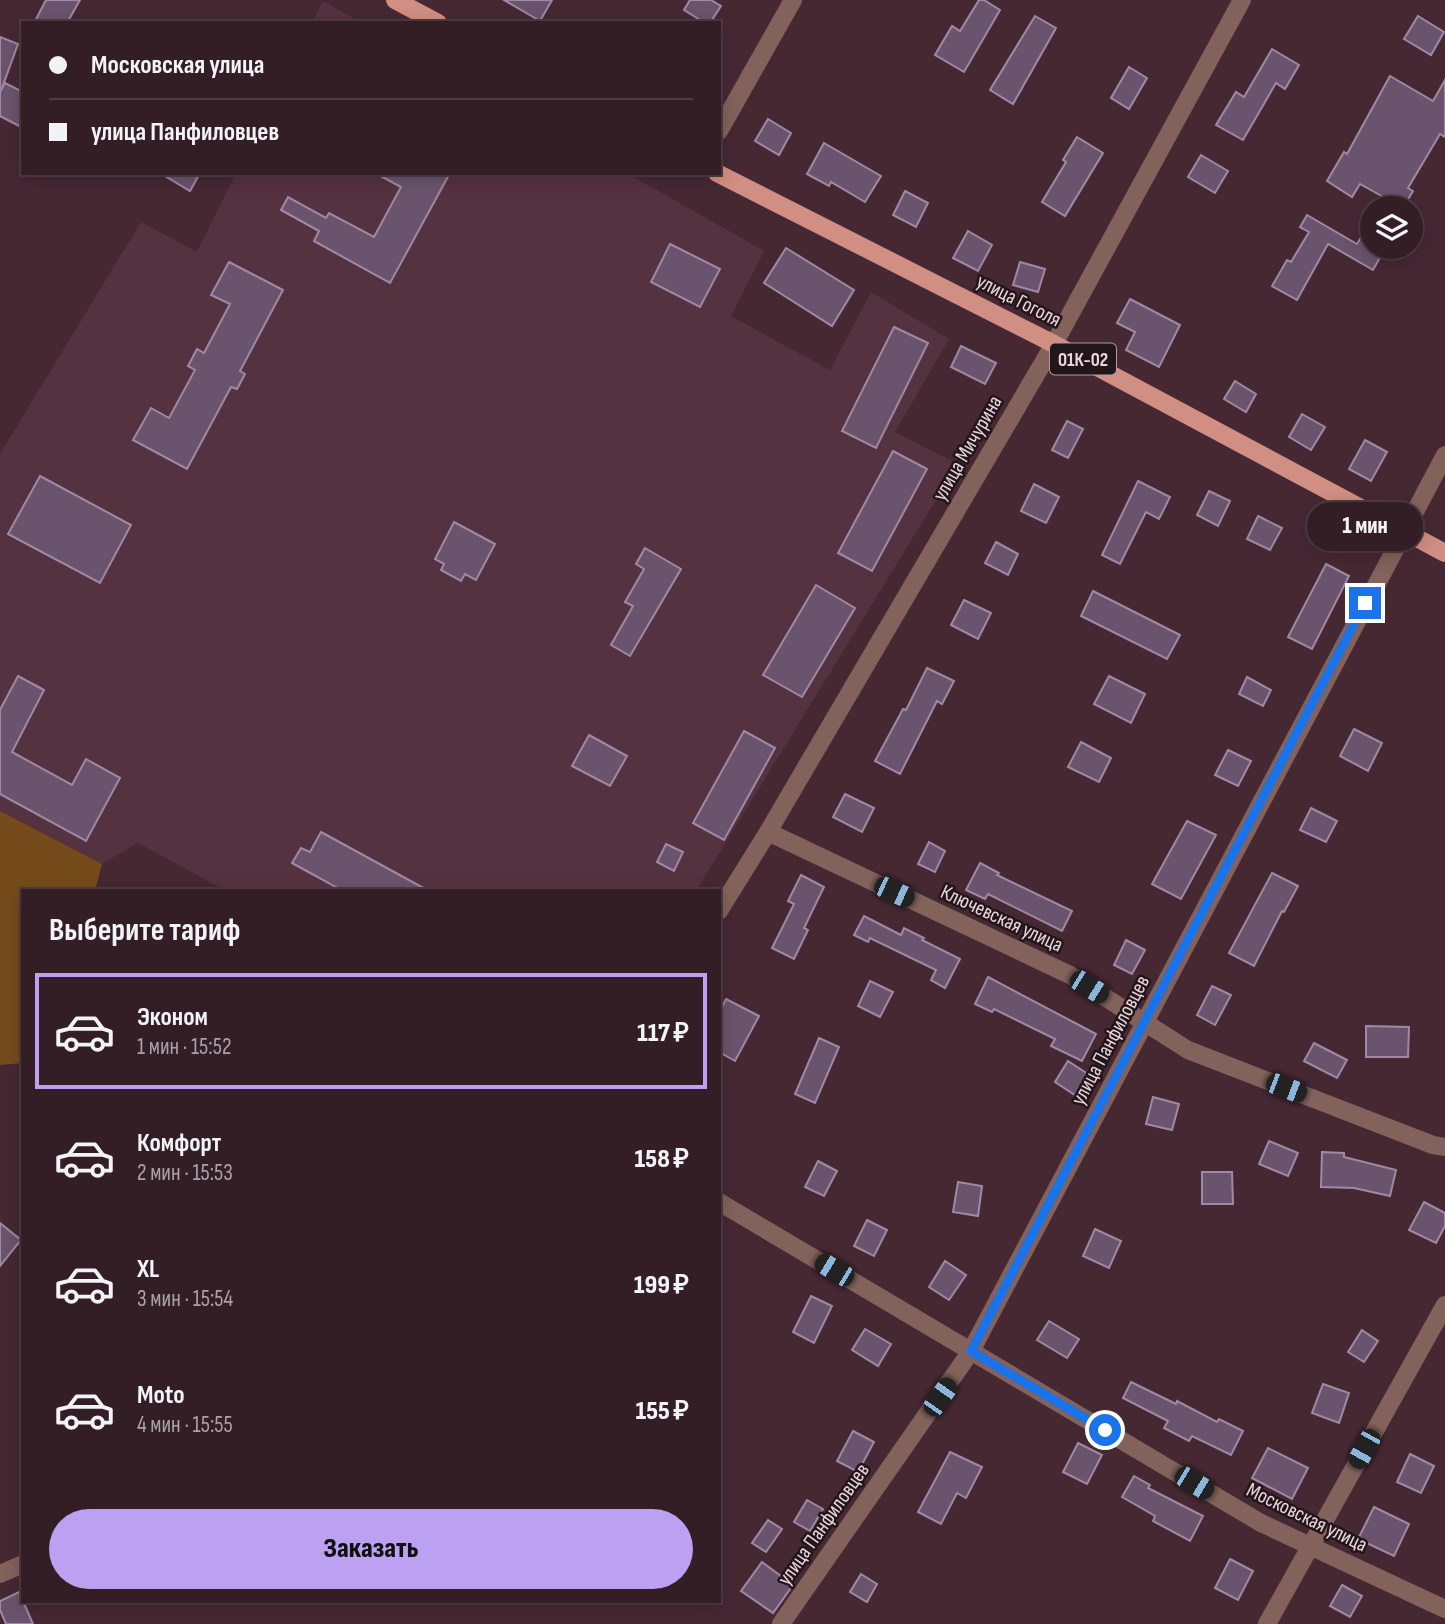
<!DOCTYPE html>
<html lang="ru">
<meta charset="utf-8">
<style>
:root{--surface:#341e26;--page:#3f2b32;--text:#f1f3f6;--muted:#a9a2a7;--line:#4e3c43;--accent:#bca0f2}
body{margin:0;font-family:"Sofia Sans Condensed",sans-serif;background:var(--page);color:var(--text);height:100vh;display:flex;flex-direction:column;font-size:26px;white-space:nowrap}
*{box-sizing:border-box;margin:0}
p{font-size:23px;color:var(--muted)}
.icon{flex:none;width:38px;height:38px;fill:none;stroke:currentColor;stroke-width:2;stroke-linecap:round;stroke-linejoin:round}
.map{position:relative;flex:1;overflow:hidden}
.details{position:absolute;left:21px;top:889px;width:700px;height:714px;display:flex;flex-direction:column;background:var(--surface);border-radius:0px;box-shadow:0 4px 18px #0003,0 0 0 2px var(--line)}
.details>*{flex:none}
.guide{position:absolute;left:21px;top:21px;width:700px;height:154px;border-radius:0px;box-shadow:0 4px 18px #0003,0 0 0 2px var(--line);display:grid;align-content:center;height:154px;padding:0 28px;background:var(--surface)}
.controls{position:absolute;left:1360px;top:196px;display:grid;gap:14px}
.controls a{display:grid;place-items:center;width:63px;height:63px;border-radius:50%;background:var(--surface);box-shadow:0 4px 18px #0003,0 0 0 2px var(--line);font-size:35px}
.end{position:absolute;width:32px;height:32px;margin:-16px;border:9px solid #1a73e8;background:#fff;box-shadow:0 0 0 4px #fff}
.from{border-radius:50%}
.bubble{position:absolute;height:49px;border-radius:24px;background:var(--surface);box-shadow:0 4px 18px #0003,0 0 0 2px var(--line);font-size:23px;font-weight:800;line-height:49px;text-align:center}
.car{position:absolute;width:21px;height:42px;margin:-21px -10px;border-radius:9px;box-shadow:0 0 5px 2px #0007;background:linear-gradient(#222 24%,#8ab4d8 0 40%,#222 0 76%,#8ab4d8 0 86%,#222 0)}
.guide b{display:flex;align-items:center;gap:24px;height:66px;font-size:26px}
.guide b+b{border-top:2px solid var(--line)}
.guide i{width:18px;height:18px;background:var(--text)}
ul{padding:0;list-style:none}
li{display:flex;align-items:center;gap:21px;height:116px;margin:0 14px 10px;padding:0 14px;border:4px solid transparent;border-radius:0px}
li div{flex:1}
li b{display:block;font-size:26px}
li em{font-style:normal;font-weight:800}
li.on{border-color:var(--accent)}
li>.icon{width:63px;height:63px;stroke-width:1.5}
h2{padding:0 28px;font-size:32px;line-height:84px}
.button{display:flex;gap:14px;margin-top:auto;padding:14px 28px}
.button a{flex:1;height:80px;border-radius:42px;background:var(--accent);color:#111;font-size:28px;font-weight:800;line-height:80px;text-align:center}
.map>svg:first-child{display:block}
</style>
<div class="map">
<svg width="1445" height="1624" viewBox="0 0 1445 1624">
<rect width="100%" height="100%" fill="#462833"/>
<g fill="#553240">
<polygon points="323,1 362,23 312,23"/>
<polygon points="236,173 627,173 764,251 731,316 830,370 871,292 949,339 895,432 958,464 696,891 227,891 138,843 102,864 0,811 0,454 141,222 197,252"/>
</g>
<polygon fill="#754b1c" points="0,811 102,864 95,891 23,891 23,1063 0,1065"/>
<g fill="#6a546d" stroke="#a089a4" stroke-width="2">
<polygon points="46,0 80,0 67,23 34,23"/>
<polygon points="504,0 552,0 540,21"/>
<polygon points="690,0 711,0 721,6 710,23 705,23 684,10"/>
<polygon points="979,0 984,0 1000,10 964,72 935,55 952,26 960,31"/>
<polygon points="1035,16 1056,28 1013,104 990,90"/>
<polygon points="1418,16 1444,32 1431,55 1404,39"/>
<polygon points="0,37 18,44 2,88 0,88"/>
<polygon points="1272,49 1299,65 1285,89 1276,83 1243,140 1216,125 1236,92 1244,97"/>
<polygon points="1129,67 1147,78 1129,109 1111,98"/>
<polygon points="1390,76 1433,101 1445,80 1445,137 1440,134 1408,188 1413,191 1403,208 1360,184 1352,197 1327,181 1344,152 1347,154"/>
<polygon points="5,83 23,92 23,128 0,116 0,92"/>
<polygon points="768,119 791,133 779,155 755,141"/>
<polygon points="1077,137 1103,153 1065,216 1042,202 1066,162 1063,160"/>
<polygon points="824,143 881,176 865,202 831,182 829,186 807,174"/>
<polygon points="1201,155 1228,171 1215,193 1188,177"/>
<polygon points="160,173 200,173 190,191"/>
<polygon points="375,173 450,173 390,283 314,241 319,231 281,210 288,197 326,218 329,213 374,237 401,187"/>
<polygon points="905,191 928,203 916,227 893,215"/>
<polygon points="1307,215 1357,244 1372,219 1372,247 1386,247 1373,270 1328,244 1297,300 1272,286 1287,260 1291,262 1309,232 1300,227"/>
<polygon points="968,231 992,245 978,271 953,258"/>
<polygon points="670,244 720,269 700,307 651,282"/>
<polygon points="786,248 854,290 832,326 764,283"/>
<polygon points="229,262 283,290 240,371 245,374 237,389 231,387 187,469 133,440 151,408 169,418 195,370 188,366 197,349 204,353 230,304 211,295"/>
<polygon points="1020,262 1045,269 1038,292 1013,285"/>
<polygon points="1130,299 1180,325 1159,367 1126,350 1135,332 1117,323"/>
<polygon points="894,327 928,343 876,448 842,431"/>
<polygon points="961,346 996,363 985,384 951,367"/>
<polygon points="1235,381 1256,394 1246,412 1224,399"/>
<polygon points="1302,414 1325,427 1311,450 1289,437"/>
<polygon points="1067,421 1083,429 1068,458 1052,450"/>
<polygon points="1365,440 1387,452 1371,481 1349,469"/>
<polygon points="893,451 927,469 872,571 838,553"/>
<polygon points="40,476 131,525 100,583 8,534"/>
<polygon points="1138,481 1170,497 1159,519 1146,512 1120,564 1102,555"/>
<polygon points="1034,484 1059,497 1046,523 1021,511"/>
<polygon points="1209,491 1230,501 1218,526 1197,515"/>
<polygon points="1258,516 1282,528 1270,550 1247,539"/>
<polygon points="454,522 495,544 476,580 465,574 461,581 441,570 444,564 435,559"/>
<polygon points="996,542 1018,554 1008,575 985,563"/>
<polygon points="645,548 681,569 630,656 611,645 633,606 625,602 644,569 636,564"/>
<polygon points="1326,564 1349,576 1312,649 1288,637"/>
<polygon points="816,585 855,608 802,697 763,675"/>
<polygon points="1093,591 1180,635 1167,659 1081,616"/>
<polygon points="964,600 991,613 978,639 951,625"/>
<polygon points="927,668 954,681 942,704 937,701 900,774 875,761 903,709 906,710"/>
<polygon points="18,676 44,690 12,752 72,785 86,759 120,778 86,841 0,794 0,710"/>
<polygon points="1109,676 1145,694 1131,723 1094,704"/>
<polygon points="1247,677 1271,690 1263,706 1239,694"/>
<polygon points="1354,729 1382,743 1368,771 1340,756"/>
<polygon points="744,731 775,748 724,840 693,823"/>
<polygon points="589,735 627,756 610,786 572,766"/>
<polygon points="1081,742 1111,758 1099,782 1068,767"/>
<polygon points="1228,750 1251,761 1238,786 1215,775"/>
<polygon points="845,794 874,808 862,832 833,817"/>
<polygon points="1311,808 1337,821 1326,842 1300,830"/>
<polygon points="1187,821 1216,835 1181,899 1152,884"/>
<polygon points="321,832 429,891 343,891 292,863 301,848 310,852"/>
<polygon points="929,842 945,851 935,872 918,864"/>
<polygon points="666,844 683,852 674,871 657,862"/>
<polygon points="980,863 999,873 997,875 1072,911 1062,931 988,894 985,899 966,890"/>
<polygon points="1272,873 1298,886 1284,912 1282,911 1254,966 1229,953"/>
<polygon points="801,875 824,887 804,928 808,930 794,959 772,948 794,904 788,901"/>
<polygon points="864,916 901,935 904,928 924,938 922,940 960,959 945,988 931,980 936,970 870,938 868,942 854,935"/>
<polygon points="1126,940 1145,950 1132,974 1114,965"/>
<polygon points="988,977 1096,1034 1082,1061 1051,1046 1055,1039 994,1009 992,1012 975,1004"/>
<polygon points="870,981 893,992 880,1017 858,1006"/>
<polygon points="1212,986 1231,995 1215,1025 1197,1015"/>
<polygon points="726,999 759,1016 735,1061 719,1052 719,1013"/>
<polygon points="1366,1026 1409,1027 1408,1057 1366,1057"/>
<polygon points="819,1038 839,1047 815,1103 795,1094"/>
<polygon points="1314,1043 1347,1060 1337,1078 1304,1061"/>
<polygon points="1068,1061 1091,1076 1078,1097 1055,1082"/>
<polygon points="1153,1097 1179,1104 1172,1130 1146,1124"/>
<polygon points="1269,1141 1298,1153 1288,1176 1259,1164"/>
<polygon points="1322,1152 1344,1153 1344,1157 1396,1170 1390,1196 1354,1188 1321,1187"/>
<polygon points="818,1161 837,1171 824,1196 805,1187"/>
<polygon points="1202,1172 1232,1172 1233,1204 1202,1204"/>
<polygon points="958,1182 982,1186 978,1216 953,1212"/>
<polygon points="1424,1202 1445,1213 1445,1226 1436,1243 1409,1230"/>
<polygon points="867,1220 887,1230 874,1256 854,1246"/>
<polygon points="0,1223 21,1240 0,1266"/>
<polygon points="1095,1229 1121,1241 1109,1268 1083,1256"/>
<polygon points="945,1261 966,1275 949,1300 929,1287"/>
<polygon points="811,1296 832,1306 814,1343 793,1332"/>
<polygon points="1049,1321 1079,1339 1067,1358 1037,1340"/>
<polygon points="865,1329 891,1344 878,1366 852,1350"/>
<polygon points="1362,1330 1378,1341 1364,1362 1348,1352"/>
<polygon points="1131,1382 1176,1404 1177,1401 1217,1422 1219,1419 1243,1431 1231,1455 1192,1436 1189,1441 1164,1428 1168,1421 1123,1398"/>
<polygon points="1323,1384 1349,1393 1339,1423 1312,1413"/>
<polygon points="853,1431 874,1442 858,1472 837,1461"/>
<polygon points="1078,1443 1102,1455 1087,1484 1063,1472"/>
<polygon points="1268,1448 1308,1468 1292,1499 1252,1478"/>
<polygon points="950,1452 982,1467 966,1498 957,1493 941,1524 918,1512"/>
<polygon points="1410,1454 1434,1466 1421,1493 1397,1482"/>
<polygon points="1134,1476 1150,1485 1148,1488 1203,1516 1190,1541 1153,1521 1155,1516 1122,1497"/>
<polygon points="807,1500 823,1509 810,1531 794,1522"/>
<polygon points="1374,1507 1409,1524 1394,1556 1358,1539"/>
<polygon points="768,1520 782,1529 766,1552 752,1543"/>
<polygon points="1230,1559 1253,1571 1238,1600 1215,1588"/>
<polygon points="762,1562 793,1585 773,1613 741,1591"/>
<polygon points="861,1574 877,1584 867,1602 850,1592"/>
<polygon points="1342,1585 1362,1596 1350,1617 1330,1606"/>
<polygon points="19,1592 23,1601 33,1624 6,1624 0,1610 0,1601"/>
</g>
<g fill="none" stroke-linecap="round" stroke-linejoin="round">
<g stroke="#83625b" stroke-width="18">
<polyline points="719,131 793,0"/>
<polyline points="768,832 1070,975 1188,1050 1433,1145 1445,1147"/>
<polyline points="719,911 768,832 1054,344 1242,0"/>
<polyline points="719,1202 1261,1523 1445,1609"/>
<polyline points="0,1574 23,1564"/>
<polyline points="781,1624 971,1351 1445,455"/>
<polyline points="1267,1624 1445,1305"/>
</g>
<g stroke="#d18e82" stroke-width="18">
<polyline points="395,0 438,23"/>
<polyline points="717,173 1054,344 1445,553"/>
</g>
</g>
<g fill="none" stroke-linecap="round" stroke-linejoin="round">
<polyline stroke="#1a73e8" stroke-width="9" points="1105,1430 971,1351 1365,603"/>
</g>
<g text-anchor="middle" stroke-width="5" stroke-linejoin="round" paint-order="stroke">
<rect fill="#23161b" stroke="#ae9ca2" stroke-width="2" x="1050" y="343.5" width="66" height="31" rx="5"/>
<g font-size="19" font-weight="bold" fill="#e9d6dc">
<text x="1083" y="366">01К-02</text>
</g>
<g font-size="21" fill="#e9d6dc" stroke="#23161b">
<text transform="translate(1019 300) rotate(27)" y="7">улица Гоголя</text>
<text transform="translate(967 448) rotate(-60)" y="7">улица Мичурина</text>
<text transform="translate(1002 918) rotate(25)" y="7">Ключевская улица</text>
<text transform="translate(1110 1040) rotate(-62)" y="7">улица Панфиловцев</text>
<text transform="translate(1307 1517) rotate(26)" y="7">Московская улица</text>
<text transform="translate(823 1524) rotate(-55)" y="7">улица Панфиловцев</text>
</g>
</g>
</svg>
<div class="controls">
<a><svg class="icon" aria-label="layers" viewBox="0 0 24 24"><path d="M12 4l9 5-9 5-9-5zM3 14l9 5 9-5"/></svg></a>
</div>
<i class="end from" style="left:1105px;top:1430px"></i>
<i class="end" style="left:1365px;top:603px"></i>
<div class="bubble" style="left:1307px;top:502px;width:116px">1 мин</div>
<i class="car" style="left:894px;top:892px;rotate:115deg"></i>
<i class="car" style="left:1089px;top:987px;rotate:122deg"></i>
<i class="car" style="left:1286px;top:1088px;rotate:111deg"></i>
<i class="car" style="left:834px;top:1270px;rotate:301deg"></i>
<i class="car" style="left:940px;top:1397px;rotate:35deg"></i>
<i class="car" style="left:1364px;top:1449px;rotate:209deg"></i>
<i class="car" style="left:1194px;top:1483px;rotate:121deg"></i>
<div class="guide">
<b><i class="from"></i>Московская улица</b>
<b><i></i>улица Панфиловцев</b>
</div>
<section class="details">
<h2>Выберите тариф</h2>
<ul>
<li class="on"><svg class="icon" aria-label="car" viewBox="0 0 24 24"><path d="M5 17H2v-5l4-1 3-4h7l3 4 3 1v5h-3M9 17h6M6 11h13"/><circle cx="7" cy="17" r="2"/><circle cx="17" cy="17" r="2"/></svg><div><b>Эконом</b><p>1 мин · 15:52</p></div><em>117 ₽</em></li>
<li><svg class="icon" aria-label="car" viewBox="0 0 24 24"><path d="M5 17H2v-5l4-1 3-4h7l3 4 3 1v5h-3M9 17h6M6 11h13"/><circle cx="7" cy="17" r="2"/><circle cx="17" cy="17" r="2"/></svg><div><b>Комфорт</b><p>2 мин · 15:53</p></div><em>158 ₽</em></li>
<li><svg class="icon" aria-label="car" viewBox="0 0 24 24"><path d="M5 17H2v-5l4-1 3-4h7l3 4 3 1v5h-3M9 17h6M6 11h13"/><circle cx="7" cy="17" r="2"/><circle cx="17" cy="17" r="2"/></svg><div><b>XL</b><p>3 мин · 15:54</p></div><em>199 ₽</em></li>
<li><svg class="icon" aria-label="car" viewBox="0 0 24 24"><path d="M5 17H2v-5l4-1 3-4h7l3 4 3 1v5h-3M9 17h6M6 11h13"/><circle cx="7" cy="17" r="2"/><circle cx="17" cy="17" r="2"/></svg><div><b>Moto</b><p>4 мин · 15:55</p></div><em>155 ₽</em></li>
</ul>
<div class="button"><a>Заказать</a></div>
</section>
</div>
